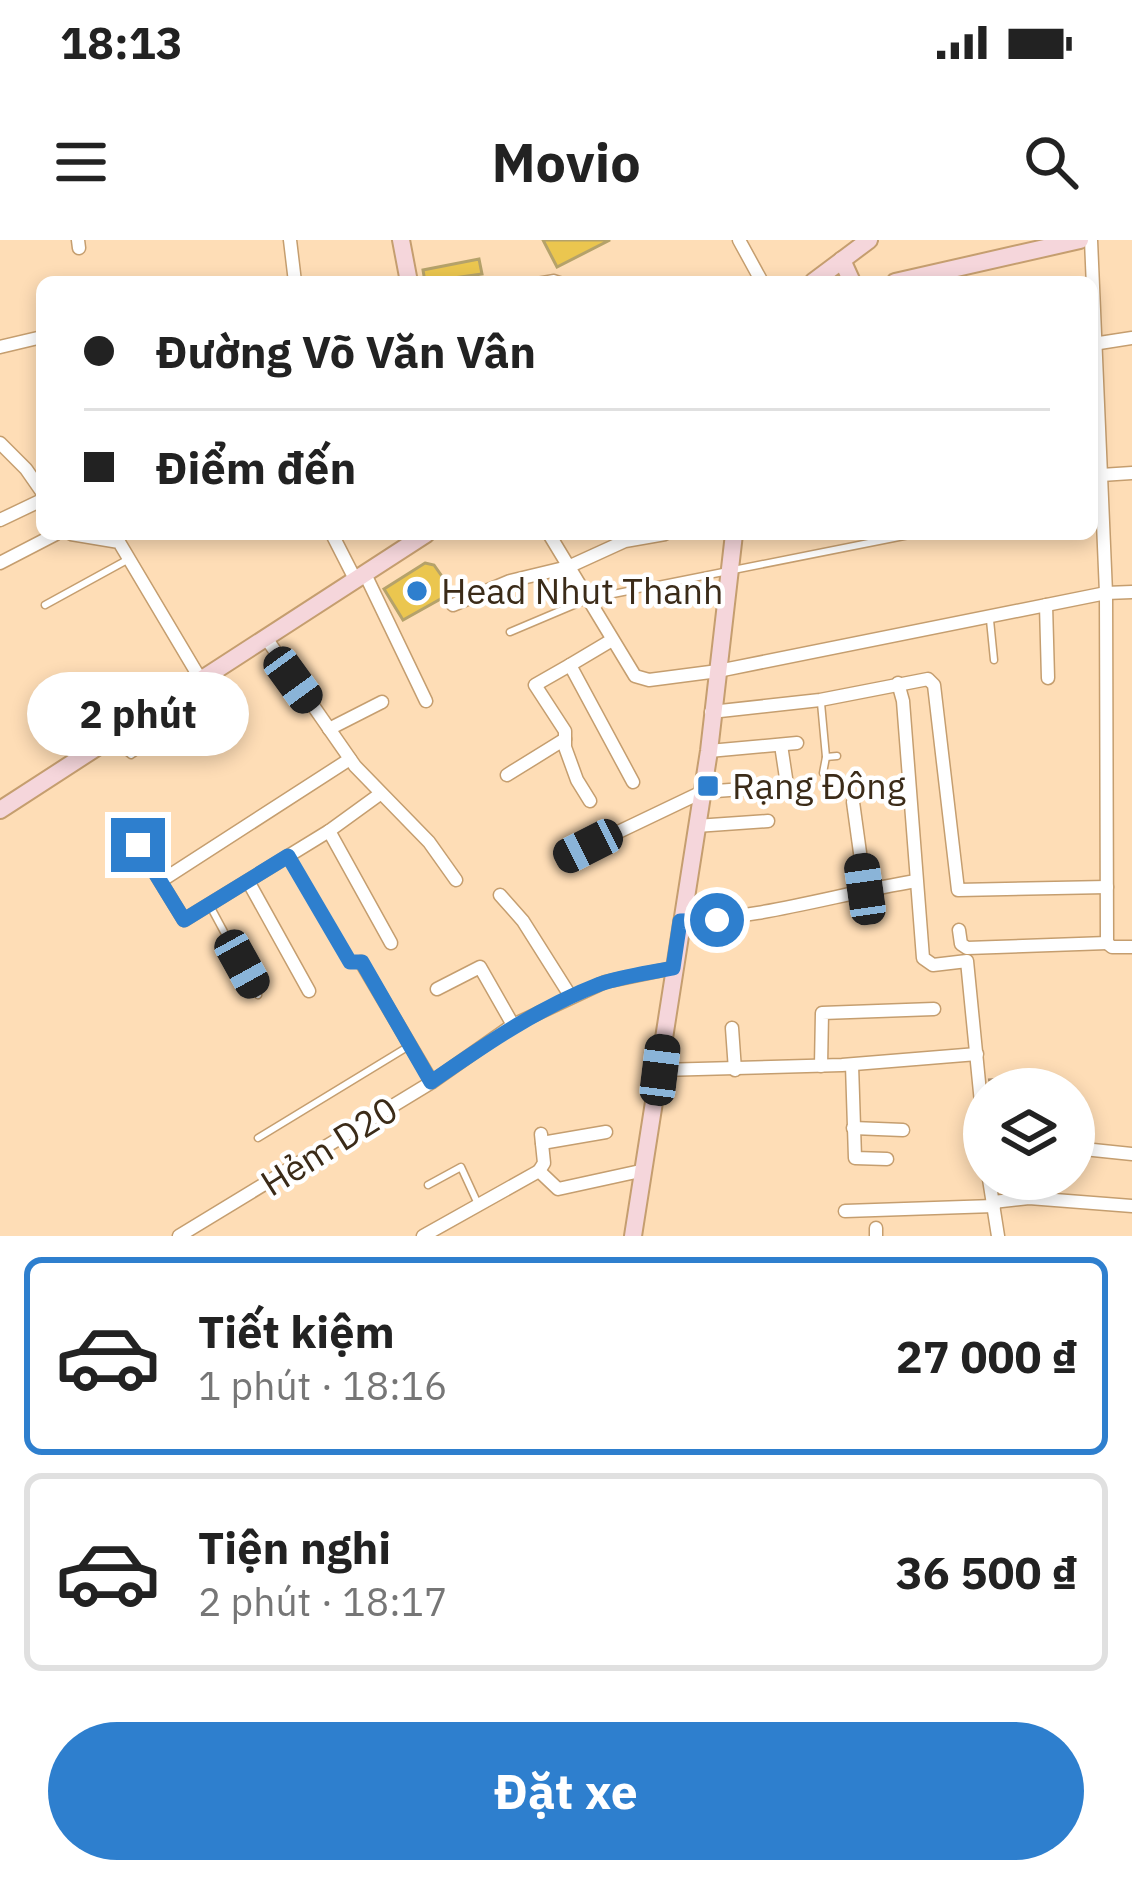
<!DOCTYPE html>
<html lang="vi">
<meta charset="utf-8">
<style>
:root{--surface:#fff;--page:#f6f6f6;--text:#222;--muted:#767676;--line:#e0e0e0;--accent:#2e7fce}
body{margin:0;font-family:"IBM Plex Sans",sans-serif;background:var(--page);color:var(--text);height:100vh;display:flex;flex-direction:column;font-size:45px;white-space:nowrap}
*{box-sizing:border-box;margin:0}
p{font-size:39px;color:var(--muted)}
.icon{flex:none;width:66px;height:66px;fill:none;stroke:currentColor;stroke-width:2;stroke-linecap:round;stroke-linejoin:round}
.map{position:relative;height:996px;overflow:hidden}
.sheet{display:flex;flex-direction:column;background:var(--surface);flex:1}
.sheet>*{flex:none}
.top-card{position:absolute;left:36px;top:36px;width:1062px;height:264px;border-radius:18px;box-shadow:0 6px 18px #0003;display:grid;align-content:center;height:264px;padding:0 48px;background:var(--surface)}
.tools{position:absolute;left:963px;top:828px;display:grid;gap:24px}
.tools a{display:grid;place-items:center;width:132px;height:132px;border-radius:50%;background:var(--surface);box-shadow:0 6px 18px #0003;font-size:60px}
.end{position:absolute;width:54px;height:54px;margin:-27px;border:15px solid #2e7fce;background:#fff;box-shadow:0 0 0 6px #fff}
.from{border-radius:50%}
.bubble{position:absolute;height:84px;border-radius:42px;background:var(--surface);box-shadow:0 6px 18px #0003;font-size:39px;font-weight:700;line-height:84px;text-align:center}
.car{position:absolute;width:36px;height:72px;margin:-36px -18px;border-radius:15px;box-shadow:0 0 9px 3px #0007;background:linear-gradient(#222 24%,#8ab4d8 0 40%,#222 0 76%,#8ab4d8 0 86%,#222 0)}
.top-card b{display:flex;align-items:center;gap:42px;height:114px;font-size:45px}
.top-card b+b{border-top:3px solid var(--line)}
.top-card i{width:30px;height:30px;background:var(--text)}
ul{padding:21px 0 0;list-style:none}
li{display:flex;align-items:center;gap:36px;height:198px;margin:0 24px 18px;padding:0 24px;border:6px solid var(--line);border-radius:18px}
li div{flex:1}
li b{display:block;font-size:45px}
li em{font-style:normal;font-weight:700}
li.selected{border-color:var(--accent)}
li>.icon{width:108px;height:108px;stroke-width:1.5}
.button{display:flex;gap:24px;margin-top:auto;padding:24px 48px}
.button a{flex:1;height:138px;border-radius:72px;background:var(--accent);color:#fff;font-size:48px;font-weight:700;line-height:138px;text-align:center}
.status{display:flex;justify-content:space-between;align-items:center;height:84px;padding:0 60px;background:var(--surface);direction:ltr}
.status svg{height:33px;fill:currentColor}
header{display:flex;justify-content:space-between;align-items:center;height:156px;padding:0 48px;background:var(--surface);font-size:54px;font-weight:700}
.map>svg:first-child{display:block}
</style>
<div class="status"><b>18:13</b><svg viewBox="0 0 49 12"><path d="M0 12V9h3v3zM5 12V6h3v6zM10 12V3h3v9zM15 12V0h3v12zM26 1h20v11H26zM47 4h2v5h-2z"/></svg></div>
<header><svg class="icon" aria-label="menu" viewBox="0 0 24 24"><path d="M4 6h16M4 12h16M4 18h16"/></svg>Movio<svg class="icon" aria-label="search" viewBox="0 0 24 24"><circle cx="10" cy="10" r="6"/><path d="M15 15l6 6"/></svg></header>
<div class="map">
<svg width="1132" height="996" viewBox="0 0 1132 996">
<rect width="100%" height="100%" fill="#feddb6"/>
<g fill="#ebc64f" stroke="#b5a26a" stroke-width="3">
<polygon points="543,0 610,0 557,27"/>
<polygon points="479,19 482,34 425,42 423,30"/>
<polygon points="425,323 434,325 453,352 403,380 384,349"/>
</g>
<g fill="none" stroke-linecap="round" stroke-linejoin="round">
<defs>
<g id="lane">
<polyline points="531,42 554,38 566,42"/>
<polyline points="45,365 127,320"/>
<polyline points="990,380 994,420"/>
<polyline points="510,392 588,359 914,294"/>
<polyline points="821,463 826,517 837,516"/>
<polyline points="114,501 131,515 146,505 134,485"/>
<polyline points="823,533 826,517"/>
<polyline points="290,619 350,722 361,722"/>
<polyline points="209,664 258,755"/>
<polyline points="258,898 409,806"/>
<polyline points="428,945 461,927 478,964"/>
</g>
<g id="street">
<polyline points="78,0 79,8"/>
<polyline points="290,0 295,42"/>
<polyline points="739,0 762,42"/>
<polyline points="1091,0 1106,353 1107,703 1112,707 1132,707"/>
<polyline points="1093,104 1132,98"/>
<polyline points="0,107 42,97"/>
<polyline points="0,203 26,229 42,252"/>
<polyline points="1101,235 1132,233"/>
<polyline points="0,280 42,260"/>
<polyline points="71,294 119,302 201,440"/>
<polyline points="332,294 356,341"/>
<polyline points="549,294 635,436 649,440 718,431 1106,353 1132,352"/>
<polyline points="0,323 56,294"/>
<polyline points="365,334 426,461"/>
<polyline points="453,365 510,341 568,327 625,301 665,294"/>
<polyline points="1046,365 1048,438"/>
<polyline points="266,398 355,526 429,602 456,640"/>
<polyline points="612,400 570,425 633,542"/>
<polyline points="570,425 535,445 565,491 565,507 577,540 590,561"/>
<polyline points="898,443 903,461 923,718 933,725 967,721 984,893"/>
<polyline points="711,472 820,460 928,439 934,445 958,650 1107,647"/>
<polyline points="329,489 382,462"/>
<polyline points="781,505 786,538"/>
<polyline points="709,511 797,503"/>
<polyline points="507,535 565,499"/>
<polyline points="853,562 865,649"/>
<polyline points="696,586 768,581"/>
<polyline points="329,591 391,703"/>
<polyline points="138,605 184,680 329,591 380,554"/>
<polyline points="566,617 702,552 770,547"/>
<polyline points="161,641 350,519"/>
<polyline points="248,641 309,751"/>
<polyline points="500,655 523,681 571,757"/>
<path d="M680,681C760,679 837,654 916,641"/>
<polyline points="959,690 961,704 967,708 1107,703"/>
<polyline points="361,722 432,842"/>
<polyline points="437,749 480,727 513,785"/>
<polyline points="732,788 735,830"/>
<polyline points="852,825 855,918 887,919"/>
<polyline points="821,826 822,773 934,769"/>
<polyline points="660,830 842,825 977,814"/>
<polyline points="853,888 903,890"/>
<polyline points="542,903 606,892"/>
<polyline points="1074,908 1132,914"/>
<polyline points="539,931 544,923 541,894"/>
<polyline points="989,939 998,996"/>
<polyline points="993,962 1029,958 1132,966"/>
<polyline points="845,971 994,966"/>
<polyline points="179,996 432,842 513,785 605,742 673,728"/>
<polyline points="423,996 539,931 558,949 645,930"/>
<polyline points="876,996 876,988"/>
</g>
<g id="secondary">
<polyline points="401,0 409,42"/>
<polyline points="842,20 852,42"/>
<polyline points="813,42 869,0"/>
<polyline points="895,42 1080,0"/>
<polyline points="0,570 426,294"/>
<polyline points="633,996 709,511 734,294"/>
</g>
</defs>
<use href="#lane" stroke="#c59e6f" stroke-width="9"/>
<use href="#street" stroke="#c59e6f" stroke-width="15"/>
<use href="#secondary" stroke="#c59e6f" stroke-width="20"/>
<polyline stroke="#ae9475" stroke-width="3" stroke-dasharray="12 6" stroke-linecap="butt" points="988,840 1031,837 1040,849"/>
<use href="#lane" stroke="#fff" stroke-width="6"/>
<use href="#street" stroke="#fff" stroke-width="12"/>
<use href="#secondary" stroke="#f5d6db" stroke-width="16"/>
</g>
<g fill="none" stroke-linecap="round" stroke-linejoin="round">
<path stroke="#2e7fce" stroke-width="15" d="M138,605L184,680L288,616L350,722H362L431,842C486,804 538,768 600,744C623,736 649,733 673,728L680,681L717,680"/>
</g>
<g fill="#2e7fce" stroke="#fff" stroke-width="4.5">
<circle cx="417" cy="351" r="12"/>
<rect x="696" y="534" width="24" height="24" rx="6"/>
</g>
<g text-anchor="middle" stroke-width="9" stroke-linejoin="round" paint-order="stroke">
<g font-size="36" fill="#3b2b18" stroke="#fff" text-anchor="start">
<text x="441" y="364">Head Nhut Thanh</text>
<text x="732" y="559">Rạng Đông</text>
</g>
<g font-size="36" fill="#3b2b18" stroke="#fff">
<text transform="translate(329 906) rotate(-32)" y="13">Hẻm D20</text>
</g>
</g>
</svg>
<div class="tools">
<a><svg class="icon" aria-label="layers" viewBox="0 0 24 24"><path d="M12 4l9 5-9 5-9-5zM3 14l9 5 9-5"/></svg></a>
</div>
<i class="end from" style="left:717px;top:680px"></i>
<i class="end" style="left:138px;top:605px"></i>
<div class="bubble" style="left:27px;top:432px;width:222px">2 phút</div>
<i class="car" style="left:293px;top:440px;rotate:144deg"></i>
<i class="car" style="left:588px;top:606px;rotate:243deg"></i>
<i class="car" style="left:865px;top:649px;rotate:352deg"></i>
<i class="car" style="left:242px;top:724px;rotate:151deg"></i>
<i class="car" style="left:660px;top:830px;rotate:7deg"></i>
<div class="top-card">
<b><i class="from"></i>Đường Võ Văn Vân</b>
<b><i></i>Điểm đến</b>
</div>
</div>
<section class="sheet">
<ul>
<li class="selected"><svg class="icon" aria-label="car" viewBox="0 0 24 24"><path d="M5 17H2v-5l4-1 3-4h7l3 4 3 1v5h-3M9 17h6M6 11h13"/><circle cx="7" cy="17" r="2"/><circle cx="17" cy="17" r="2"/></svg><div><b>Tiết kiệm</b><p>1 phút · 18:16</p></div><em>27 000 ₫</em></li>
<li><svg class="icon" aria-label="car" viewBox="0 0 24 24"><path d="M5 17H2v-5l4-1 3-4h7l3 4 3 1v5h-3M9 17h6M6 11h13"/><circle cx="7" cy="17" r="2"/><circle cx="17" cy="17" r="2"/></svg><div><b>Tiện nghi</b><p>2 phút · 18:17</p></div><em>36 500 ₫</em></li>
</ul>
<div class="button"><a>Đặt xe</a></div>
</section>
